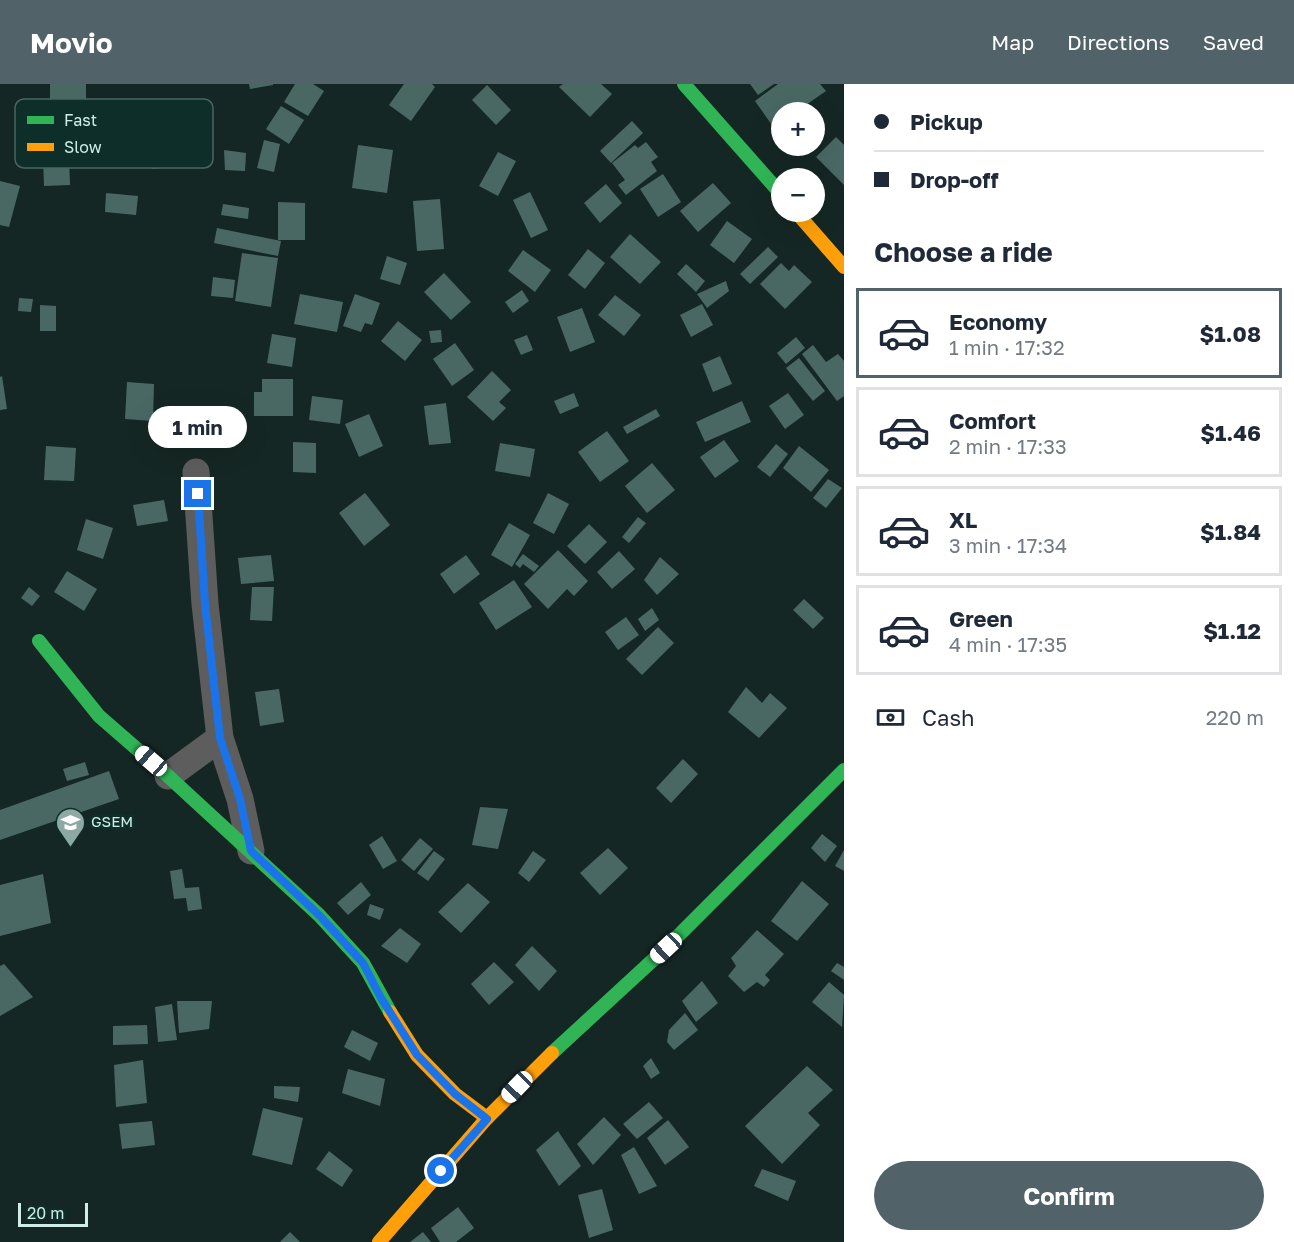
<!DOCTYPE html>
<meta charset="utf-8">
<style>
:root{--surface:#fff;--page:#f6f6f7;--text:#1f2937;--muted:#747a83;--line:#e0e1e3;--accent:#516268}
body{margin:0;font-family:"Golos Text",sans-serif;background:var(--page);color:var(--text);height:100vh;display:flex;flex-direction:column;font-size:22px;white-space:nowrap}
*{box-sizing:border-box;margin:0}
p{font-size:20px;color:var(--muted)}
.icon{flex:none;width:33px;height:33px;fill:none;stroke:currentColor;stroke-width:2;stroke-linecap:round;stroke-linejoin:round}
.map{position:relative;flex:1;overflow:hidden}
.panel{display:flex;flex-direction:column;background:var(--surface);width:450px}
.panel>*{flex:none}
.hud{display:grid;align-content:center;height:132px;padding:0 30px;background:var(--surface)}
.buttons{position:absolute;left:771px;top:18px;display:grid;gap:12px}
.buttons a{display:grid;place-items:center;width:54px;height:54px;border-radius:50%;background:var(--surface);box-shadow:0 6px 24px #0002;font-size:30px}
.scale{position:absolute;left:18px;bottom:15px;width:70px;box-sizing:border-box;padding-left:6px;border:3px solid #cfede7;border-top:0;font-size:16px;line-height:21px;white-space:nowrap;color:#cfede7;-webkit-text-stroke:4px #0e2e2a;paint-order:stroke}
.end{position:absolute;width:27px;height:27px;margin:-14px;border:8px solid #1a73e8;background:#fff;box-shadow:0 0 0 3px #fff}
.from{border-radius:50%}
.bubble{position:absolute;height:42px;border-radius:21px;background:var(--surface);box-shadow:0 6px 24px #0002;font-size:20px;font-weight:700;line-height:42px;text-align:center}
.car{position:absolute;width:18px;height:36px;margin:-18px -9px;border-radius:8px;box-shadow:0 0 4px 2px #0007;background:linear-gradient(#fff 24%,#345 0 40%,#fff 0 76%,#345 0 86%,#fff 0)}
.hud b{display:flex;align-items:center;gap:21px;height:57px;font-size:22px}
.hud b+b{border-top:2px solid var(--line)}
.hud i{width:15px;height:15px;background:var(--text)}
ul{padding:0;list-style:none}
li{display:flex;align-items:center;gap:18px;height:90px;margin:0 12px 9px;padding:0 18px;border:3px solid var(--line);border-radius:0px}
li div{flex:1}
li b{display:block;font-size:22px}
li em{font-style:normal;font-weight:700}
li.selected{border-color:var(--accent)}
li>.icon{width:54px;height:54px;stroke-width:1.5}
h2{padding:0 30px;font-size:27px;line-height:72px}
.pay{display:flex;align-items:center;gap:15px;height:66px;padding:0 30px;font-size:22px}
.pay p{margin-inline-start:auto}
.action{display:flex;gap:12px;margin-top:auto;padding:12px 30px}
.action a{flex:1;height:69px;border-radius:36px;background:var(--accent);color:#fff;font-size:24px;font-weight:700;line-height:69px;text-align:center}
header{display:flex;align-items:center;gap:36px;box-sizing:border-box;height:84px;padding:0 30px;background:var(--accent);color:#fff}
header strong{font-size:28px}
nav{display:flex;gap:33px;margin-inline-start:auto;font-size:21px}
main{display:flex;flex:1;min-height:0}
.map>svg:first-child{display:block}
</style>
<header>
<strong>Movio</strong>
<nav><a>Map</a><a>Directions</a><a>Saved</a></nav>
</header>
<main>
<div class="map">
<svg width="844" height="1158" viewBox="0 0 844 1158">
<rect width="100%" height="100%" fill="#152724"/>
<g fill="#496864">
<polygon points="50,0 86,0 86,22 50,21"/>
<polygon points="249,0 273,0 273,1 250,5"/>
<polygon points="295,0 313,0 324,7 308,32 284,18"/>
<polygon points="404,0 432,0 435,3 411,37 389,21"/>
<polygon points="563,0 601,0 612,10 590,33 559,3"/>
<polygon points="750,0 774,0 758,11"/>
<polygon points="778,0 820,0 826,7 796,28 782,28 782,39 774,44 755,17"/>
<polygon points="487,1 511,26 496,41 472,16"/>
<polygon points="281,22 304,36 289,60 266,45"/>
<polygon points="632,37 643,49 611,79 600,67"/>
<polygon points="171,50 174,83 152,85 151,78 136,79 133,53"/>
<polygon points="836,53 844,61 844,101 816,73"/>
<polygon points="264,56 280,60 274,88 257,84"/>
<polygon points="646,58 658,73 651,78 657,87 626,111 618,101 625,96 612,79 635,61 638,64"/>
<polygon points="358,61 393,66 387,109 352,104"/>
<polygon points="224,66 246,69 245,87 225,86"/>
<polygon points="498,68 516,77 498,112 479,102"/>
<polygon points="69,72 70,101 44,102 43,73"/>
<polygon points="663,90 681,118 658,133 640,105"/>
<polygon points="0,97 20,102 9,143 0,141"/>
<polygon points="713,99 731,119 698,148 680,127"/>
<polygon points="606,100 622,119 600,139 584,119"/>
<polygon points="530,108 548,146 531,154 513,116"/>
<polygon points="106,109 138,112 136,131 105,128"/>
<polygon points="440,115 444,165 417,167 413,117"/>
<polygon points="278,118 305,119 305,156 278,156"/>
<polygon points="223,120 249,124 248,135 221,131"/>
<polygon points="727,137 752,155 734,179 710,161"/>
<polygon points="217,144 281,157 278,172 214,159"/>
<polygon points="630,150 661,178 640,200 610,173"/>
<polygon points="768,163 778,173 750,200 740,190"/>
<polygon points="588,165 605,179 585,205 568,191"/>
<polygon points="523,166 551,186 535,208 508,187"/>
<polygon points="242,169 278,174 271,223 235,217"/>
<polygon points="387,172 407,179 400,201 380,195"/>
<polygon points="781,179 789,187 794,181 812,198 785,225 760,200"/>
<polygon points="686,180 705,197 696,208 677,190"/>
<polygon points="444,189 471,218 451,236 424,208"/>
<polygon points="213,193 235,196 233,214 211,212"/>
<polygon points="726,197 729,207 707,224 697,210"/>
<polygon points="522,206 529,217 513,229 505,218"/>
<polygon points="300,210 343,218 337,248 294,240"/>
<polygon points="355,210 380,219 372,241 365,239 361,248 343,242"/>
<polygon points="615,211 641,231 624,252 598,231"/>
<polygon points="19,214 33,215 31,228 18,227"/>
<polygon points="702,220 713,241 691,253 680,231"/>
<polygon points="40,221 56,222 56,247 40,247"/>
<polygon points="582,224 595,258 570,268 557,233"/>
<polygon points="398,237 422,256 405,277 381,257"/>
<polygon points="441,246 442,258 431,259 429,247"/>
<polygon points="272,250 296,254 292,283 267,279"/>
<polygon points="527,251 533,266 521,271 514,256"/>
<polygon points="796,253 805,264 786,280 777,269"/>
<polygon points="455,259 474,286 452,302 433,275"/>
<polygon points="813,261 826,278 838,270 844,277 844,312 837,317 802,270"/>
<polygon points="720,272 732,300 713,308 702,280"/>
<polygon points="799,274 825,307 813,317 786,284"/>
<polygon points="492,287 511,306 499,318 506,324 493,337 467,313"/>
<polygon points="2,292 7,325 0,326 0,293"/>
<polygon points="262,295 293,295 293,332 254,332 254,308 262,308"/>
<polygon points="127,298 154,300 153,337 125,335"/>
<polygon points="574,309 579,322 560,330 554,317"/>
<polygon points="788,309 804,331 785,345 769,322"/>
<polygon points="312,312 343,316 340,340 309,336"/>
<polygon points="742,317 751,338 705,358 696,338"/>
<polygon points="446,319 451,359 429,361 424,322"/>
<polygon points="656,325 660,332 627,350 623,343"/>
<polygon points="369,330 383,362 359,373 345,340"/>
<polygon points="607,347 629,377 600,398 578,368"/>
<polygon points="724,356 739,377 715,394 700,373"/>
<polygon points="293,358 316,359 316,389 293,388"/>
<polygon points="500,359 535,365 530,393 495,387"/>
<polygon points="776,360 788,370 770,393 757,383"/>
<polygon points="46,362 76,364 74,397 44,396"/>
<polygon points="799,362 829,386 811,408 783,384"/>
<polygon points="652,379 675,406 647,429 625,402"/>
<polygon points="828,395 842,404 826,424 813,414"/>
<polygon points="365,409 390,441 364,462 339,429"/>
<polygon points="548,409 569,420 554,450 533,439"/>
<polygon points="164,416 168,437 137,442 133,421"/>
<polygon points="638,433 646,439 629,459 622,453"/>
<polygon points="86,435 113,444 103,475 77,466"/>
<polygon points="509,439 530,451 512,483 491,471"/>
<polygon points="589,440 607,458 585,480 567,462"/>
<polygon points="558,466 588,497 574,512 567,505 548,525 524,500"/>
<polygon points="619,467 635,485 612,505 597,488"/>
<polygon points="523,470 539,482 534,488 523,480 520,484 515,480"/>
<polygon points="271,471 274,497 241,500 238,474"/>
<polygon points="466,471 480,490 454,510 440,490"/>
<polygon points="660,473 679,490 657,511 644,496"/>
<polygon points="67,487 97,505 84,527 54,508"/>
<polygon points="514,496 532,523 496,546 479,519"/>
<polygon points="29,503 40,512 32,522 21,514"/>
<polygon points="252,503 274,503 272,537 250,536"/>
<polygon points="804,515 824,534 813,545 793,526"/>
<polygon points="652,524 659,536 645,547 638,535"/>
<polygon points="626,533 639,551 618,566 605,548"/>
<polygon points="658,543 674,559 642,591 626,575"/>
<polygon points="746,603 762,619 770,609 787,624 759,654 728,628"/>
<polygon points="279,605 284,638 260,642 255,608"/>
<polygon points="683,675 698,690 671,719 656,704"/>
<polygon points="85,678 89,691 67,697 63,685"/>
<polygon points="109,687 119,715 0,756 0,726"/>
<polygon points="480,723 508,725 498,765 472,761"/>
<polygon points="822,750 837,762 825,778 811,764"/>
<polygon points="382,752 397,777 383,785 369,761"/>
<polygon points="420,754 433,765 414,787 401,776"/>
<polygon points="608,764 628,784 600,811 580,789"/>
<polygon points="844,766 844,787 835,782"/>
<polygon points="434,767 445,775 428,797 417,789"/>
<polygon points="533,767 546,776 529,798 518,789"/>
<polygon points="182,785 185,804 199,803 202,825 188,827 186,814 174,815 170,787"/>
<polygon points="43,790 51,839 0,852 0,801"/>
<polygon points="802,797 829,820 797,857 771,837"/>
<polygon points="361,798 371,811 348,831 337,819"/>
<polygon points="468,799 490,818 461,849 438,828"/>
<polygon points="370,820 384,825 380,836 367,831"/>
<polygon points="400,844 421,860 407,879 381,862"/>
<polygon points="757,846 784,870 765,891 770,896 764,903 757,898 744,908 728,892 736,882 731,874"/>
<polygon points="532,862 557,887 539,907 515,881"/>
<polygon points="494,878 514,898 489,921 471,900"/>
<polygon points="837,879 844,883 844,896 831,887"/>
<polygon points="4,880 33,913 0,932 0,882"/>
<polygon points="702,897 718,919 696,938 682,917"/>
<polygon points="829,898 844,911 842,943 812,918"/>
<polygon points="177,917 212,917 209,945 179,949"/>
<polygon points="172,920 177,956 158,958 155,923"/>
<polygon points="685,929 698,946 674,966 667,958 669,946"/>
<polygon points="147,941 148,960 113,961 113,942"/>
<polygon points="352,946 378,959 370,977 344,963"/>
<polygon points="651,974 660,989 651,995 643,982"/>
<polygon points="143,976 147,1019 116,1023 114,981"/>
<polygon points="807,982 833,1006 808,1029 820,1041 782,1080 745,1042"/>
<polygon points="348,985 385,995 380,1022 342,1009"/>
<polygon points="274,1002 300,1003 298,1018 274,1014"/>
<polygon points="649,1018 663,1034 637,1055 623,1040"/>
<polygon points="263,1024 303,1034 292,1081 252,1071"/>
<polygon points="604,1033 621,1051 593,1081 577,1060"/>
<polygon points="668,1036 689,1063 665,1081 647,1054"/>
<polygon points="152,1037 155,1061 122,1065 119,1040"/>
<polygon points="558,1047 581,1082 559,1102 536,1066"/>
<polygon points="634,1063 657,1102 639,1110 621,1071"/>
<polygon points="329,1067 353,1086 342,1103 316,1085"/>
<polygon points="762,1085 796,1097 788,1117 754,1102"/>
<polygon points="602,1105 613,1146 589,1154 578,1111"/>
<polygon points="458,1123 474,1144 456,1158 440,1158 431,1144"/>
<polygon points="290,1148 300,1158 280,1158"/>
<polygon points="423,1148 431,1158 410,1158"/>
</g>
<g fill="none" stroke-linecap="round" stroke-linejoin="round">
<g stroke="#5e5d5e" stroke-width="27">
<polyline points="196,388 205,520 220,654 240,715 251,767"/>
<polyline points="168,692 220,654"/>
</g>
<g stroke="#30b455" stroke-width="14">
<polyline points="684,0 782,111"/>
<polyline points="39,557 99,632 168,692 319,831 363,879 390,928"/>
<polyline points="552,969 666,864 844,686"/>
</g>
<g stroke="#ff9f0a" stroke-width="14">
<polyline points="796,128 844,183"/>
<polyline points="390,928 417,971 455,1010 487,1034"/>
<polyline points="379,1158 487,1034 552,969"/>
</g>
</g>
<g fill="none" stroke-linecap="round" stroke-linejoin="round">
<polyline stroke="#1a73e8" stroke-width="8" points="198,410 205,520 220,654 240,715 251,767 319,831 363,879 381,914 417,971 455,1010 487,1035 441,1087"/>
</g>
<defs>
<symbol id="school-pin" viewBox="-11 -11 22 30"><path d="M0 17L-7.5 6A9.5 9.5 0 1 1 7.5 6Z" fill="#8ea8a3" stroke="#0e2e2a"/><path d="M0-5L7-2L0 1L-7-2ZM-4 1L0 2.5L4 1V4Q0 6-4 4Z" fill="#fff"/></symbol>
</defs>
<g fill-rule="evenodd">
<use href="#school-pin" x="54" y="722" width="33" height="45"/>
</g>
<g text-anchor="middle" stroke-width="6" stroke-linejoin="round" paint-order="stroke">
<g font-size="15" fill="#cfede7" stroke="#0e2e2a" text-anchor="start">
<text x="91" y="743">GSEM</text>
</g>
</g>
<rect x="15" y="15" width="198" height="69" rx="9" fill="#0e2e2a" stroke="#486763" stroke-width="1.5"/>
<rect x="27" y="32" width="27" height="8" fill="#30b455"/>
<rect x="27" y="59" width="27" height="8" fill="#ff9f0a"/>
<g font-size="16" fill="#cfede7">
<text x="64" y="42">Fast</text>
<text x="64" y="69">Slow</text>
</g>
</svg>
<div class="buttons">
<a>+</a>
<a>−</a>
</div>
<div class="scale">20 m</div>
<i class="end from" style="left:441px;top:1087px"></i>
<i class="end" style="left:198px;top:410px"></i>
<div class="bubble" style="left:148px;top:322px;width:99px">1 min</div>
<i class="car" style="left:151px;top:677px;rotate:311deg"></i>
<i class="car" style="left:666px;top:864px;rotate:227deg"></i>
<i class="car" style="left:517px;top:1003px;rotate:224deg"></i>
</div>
<section class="panel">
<div class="hud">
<b><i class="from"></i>Pickup</b>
<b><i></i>Drop-off</b>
</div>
<h2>Choose a ride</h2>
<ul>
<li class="selected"><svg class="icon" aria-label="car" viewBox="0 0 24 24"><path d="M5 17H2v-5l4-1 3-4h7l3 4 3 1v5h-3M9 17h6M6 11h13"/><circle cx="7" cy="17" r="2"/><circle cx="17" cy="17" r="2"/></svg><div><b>Economy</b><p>1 min · 17:32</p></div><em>$1.08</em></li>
<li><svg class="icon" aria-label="car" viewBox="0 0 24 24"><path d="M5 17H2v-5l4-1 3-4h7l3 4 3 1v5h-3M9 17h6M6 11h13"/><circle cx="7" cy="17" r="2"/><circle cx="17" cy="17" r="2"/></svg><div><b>Comfort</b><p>2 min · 17:33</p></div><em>$1.46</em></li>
<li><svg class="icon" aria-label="car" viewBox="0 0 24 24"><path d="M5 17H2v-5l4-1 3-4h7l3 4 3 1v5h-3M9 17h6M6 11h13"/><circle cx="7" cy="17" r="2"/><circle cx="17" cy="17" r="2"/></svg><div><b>XL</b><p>3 min · 17:34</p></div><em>$1.84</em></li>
<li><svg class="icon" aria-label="car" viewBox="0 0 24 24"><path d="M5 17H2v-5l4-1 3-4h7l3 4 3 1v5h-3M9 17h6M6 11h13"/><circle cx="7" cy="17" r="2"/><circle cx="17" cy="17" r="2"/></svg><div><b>Green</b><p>4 min · 17:35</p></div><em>$1.12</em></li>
</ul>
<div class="pay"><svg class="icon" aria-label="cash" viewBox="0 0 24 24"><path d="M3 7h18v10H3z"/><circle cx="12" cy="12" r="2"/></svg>Cash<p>220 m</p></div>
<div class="action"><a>Confirm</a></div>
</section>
</main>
